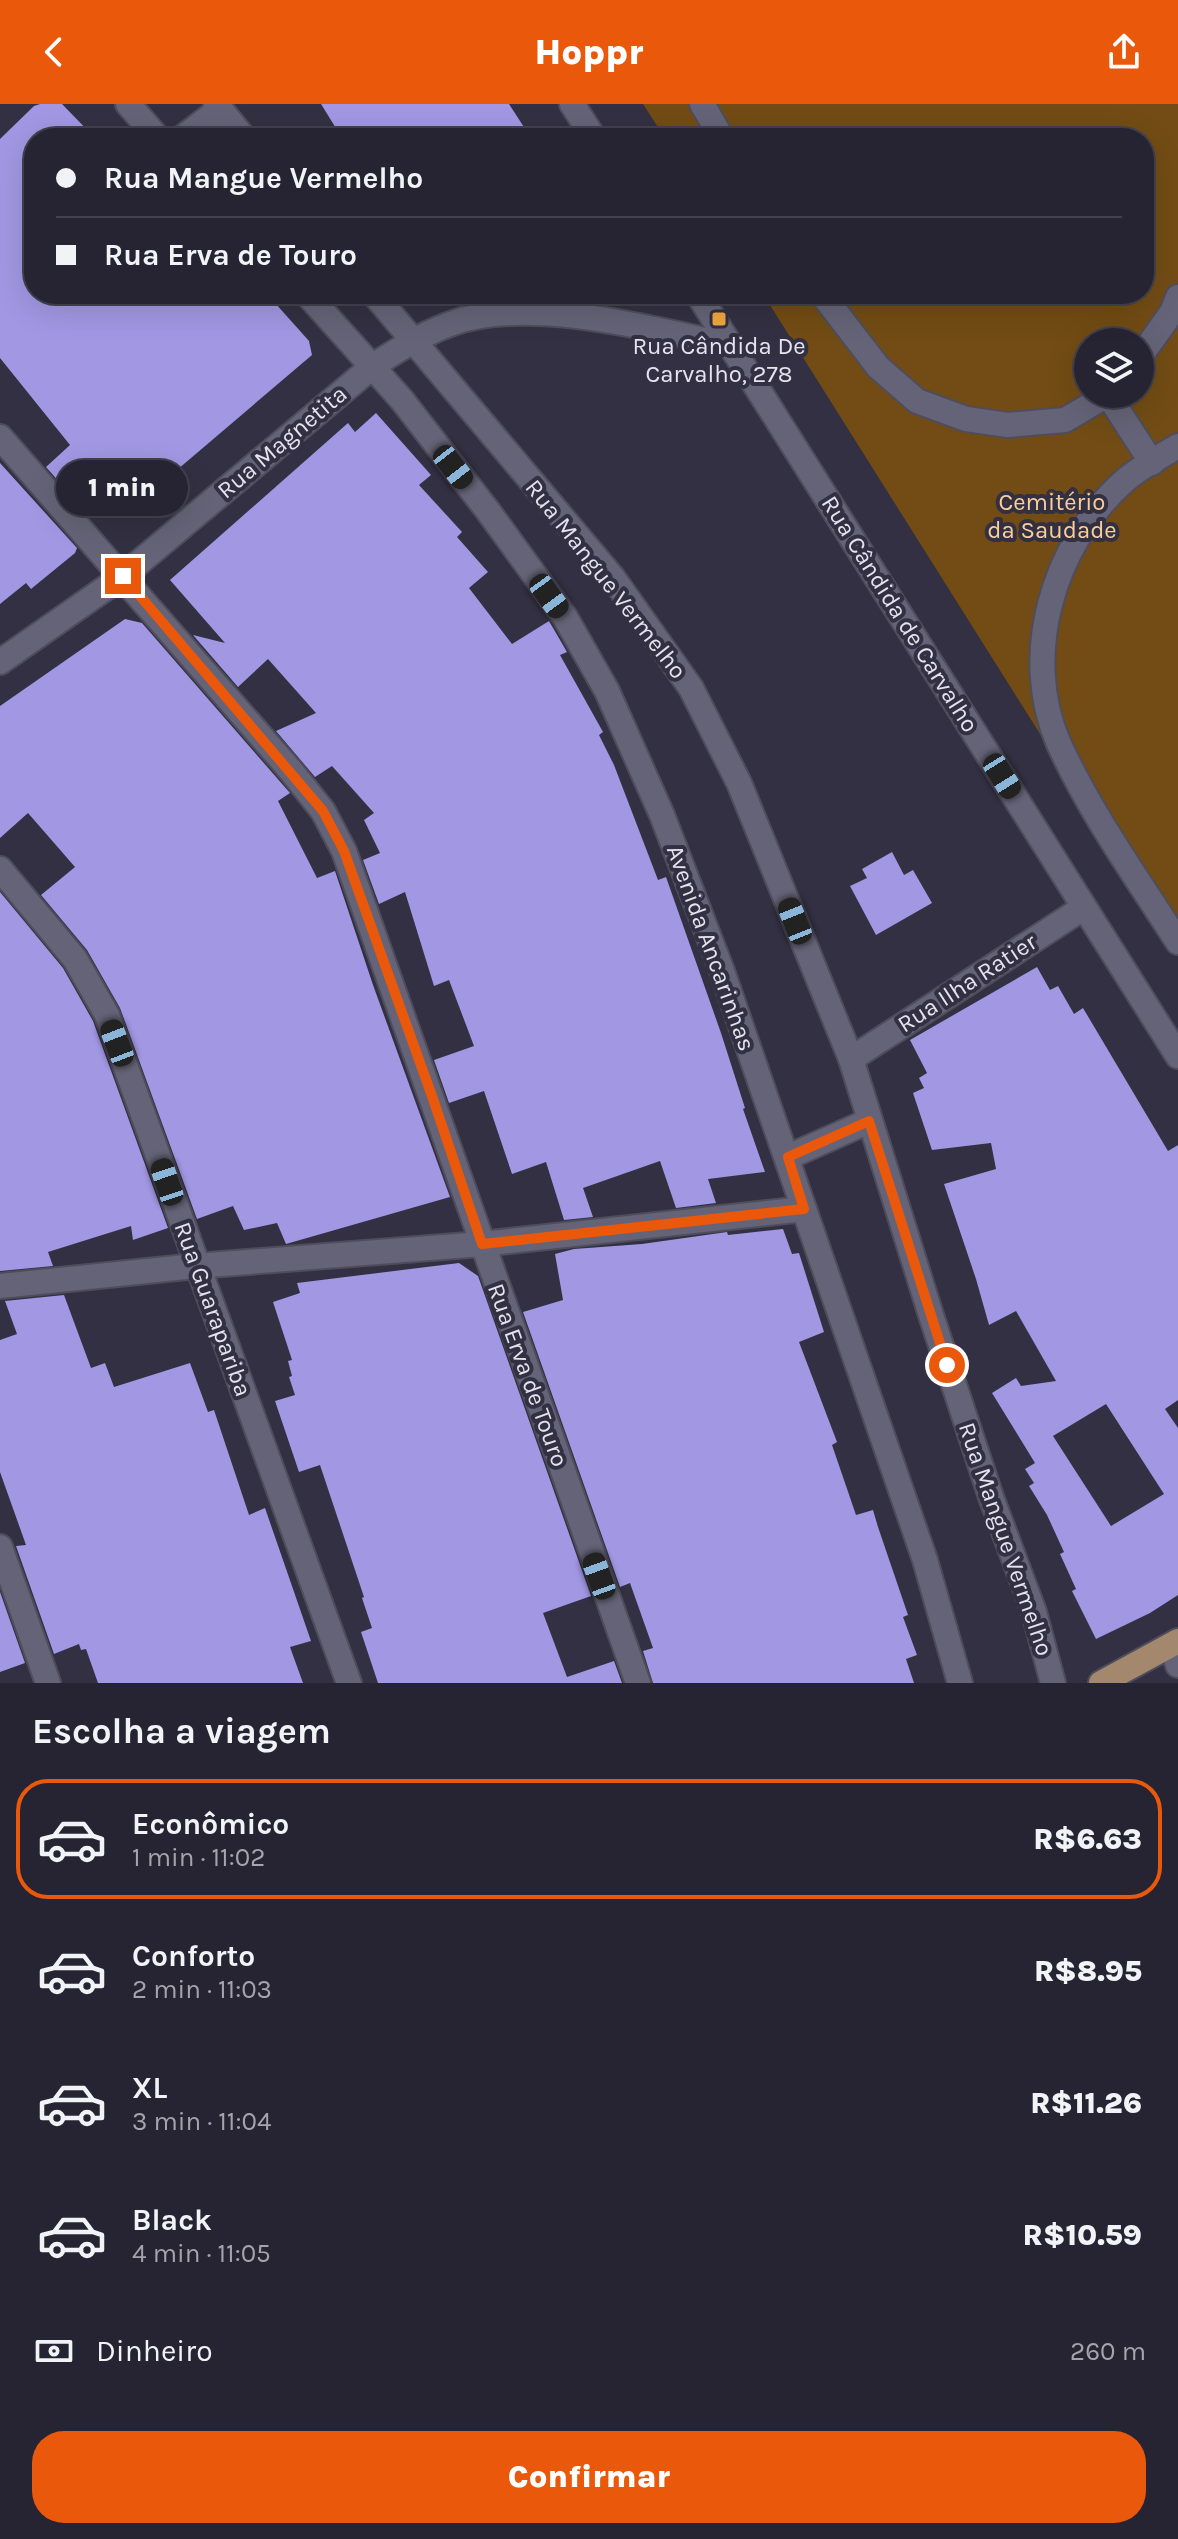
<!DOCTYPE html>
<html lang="pt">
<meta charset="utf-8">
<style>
:root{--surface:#262432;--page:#32303e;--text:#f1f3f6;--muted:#a4a4ac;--line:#42414d;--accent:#ea580c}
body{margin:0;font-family:Karla,sans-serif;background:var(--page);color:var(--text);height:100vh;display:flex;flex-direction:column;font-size:30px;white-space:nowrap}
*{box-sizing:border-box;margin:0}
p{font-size:26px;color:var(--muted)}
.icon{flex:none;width:44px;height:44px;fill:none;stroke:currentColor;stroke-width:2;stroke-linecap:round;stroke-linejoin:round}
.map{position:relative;height:1579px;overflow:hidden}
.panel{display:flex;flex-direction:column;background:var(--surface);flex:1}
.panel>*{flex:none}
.top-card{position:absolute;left:24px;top:24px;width:1130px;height:176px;border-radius:32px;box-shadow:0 8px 32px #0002,0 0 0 2px var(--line);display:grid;align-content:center;height:176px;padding:0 32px;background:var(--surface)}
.fabs{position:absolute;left:1074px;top:224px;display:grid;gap:16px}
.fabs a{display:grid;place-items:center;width:80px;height:80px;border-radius:50%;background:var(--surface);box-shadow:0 8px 32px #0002,0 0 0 2px var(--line);font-size:40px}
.end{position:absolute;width:36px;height:36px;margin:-18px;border:10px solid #ea580c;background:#fff;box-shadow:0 0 0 4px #fff}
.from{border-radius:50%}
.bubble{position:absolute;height:56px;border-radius:28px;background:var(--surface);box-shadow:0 8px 32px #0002,0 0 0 2px var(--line);font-size:26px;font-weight:800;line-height:56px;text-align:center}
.car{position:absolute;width:24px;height:48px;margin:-24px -12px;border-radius:10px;box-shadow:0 0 6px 2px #0007;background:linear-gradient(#222 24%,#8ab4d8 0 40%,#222 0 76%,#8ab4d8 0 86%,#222 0)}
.top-card b{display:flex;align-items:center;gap:28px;height:76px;font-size:30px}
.top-card b+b{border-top:2px solid var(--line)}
.top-card i{width:20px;height:20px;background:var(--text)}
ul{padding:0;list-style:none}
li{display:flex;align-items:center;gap:24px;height:120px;margin:0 16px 12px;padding:0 16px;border:4px solid transparent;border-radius:32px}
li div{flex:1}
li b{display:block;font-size:30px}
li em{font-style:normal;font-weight:800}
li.current{border-color:var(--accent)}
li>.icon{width:72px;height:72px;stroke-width:1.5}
h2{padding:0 32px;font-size:36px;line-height:96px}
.pay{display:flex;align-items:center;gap:20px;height:88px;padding:0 32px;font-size:30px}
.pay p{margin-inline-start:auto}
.button{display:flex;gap:16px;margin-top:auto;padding:16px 32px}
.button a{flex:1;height:92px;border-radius:32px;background:var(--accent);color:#fff;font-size:32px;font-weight:800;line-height:92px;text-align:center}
header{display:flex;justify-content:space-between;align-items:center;height:104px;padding:0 32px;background:var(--accent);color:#fff;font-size:36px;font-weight:800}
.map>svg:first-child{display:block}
</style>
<header><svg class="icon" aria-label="back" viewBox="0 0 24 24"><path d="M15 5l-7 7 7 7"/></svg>Hoppr<svg class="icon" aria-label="share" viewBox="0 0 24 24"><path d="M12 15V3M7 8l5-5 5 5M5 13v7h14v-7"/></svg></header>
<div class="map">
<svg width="1178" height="1579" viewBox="0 0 1178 1579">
<rect width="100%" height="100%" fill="#323042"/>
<path fill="#724c14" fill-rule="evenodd" d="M643,0H1178V849L763,190H1144V34H665ZM1088,238H1140V290H1088Z"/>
<g fill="#a197e3" fill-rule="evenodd">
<polygon points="40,0 62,0 95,34 34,34 34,190 267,190 309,237 312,251 124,411 93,401 89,412 46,363 70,341 0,254 0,35 34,2"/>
<polygon points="321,0 509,0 531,34 342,34"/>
<polygon points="376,309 431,371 419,381 462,428 457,433 488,468 469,484 512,540 549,517 567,548 560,551 603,628 599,631 614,661 658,776 666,773 721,929 745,1004 743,1005 765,1068 708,1075 716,1099 676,1104 660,1057 583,1084 593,1113 564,1116 546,1058 512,1070 484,987 449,999 434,956 474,942 449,876 434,882 405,788 379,800 363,756 380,749 364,716 374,709 332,662 315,673 276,627 316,609 268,555 238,583 193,531 225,539 170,476 348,319 355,328"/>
<polygon points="0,359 77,444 75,449 31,485 26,479 0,500"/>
<polygon points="125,515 142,519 290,689 278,697 317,774 335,767 373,881 450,1093 286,1140 277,1119 244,1126 233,1102 197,1115 120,904 87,846 41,791 75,763 28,709 0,734 0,602"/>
<polygon points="892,748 904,771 913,766 932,799 876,831 850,782 867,774 862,765"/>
<polygon points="0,788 63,864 93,917 168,1124 133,1136 131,1122 48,1148 53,1162 0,1167"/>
<path d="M1037,863L1050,886L1058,882L1074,910L1083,904L1168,1047L1178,1041V1296L1165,1305L1178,1324V1491L1150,1509L1096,1535L1072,1487L1076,1485L1060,1450L1064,1448L1047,1411L1029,1382L1034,1379L1025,1365L1035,1359L992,1289L1016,1274L1021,1282L1056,1277L1016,1207L989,1221L976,1175L944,1080L996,1065L991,1039L932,1046L913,989L924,984L919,974L927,969L910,936ZM1106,1300L1164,1390L1111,1422L1053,1332Z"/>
<polygon points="783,1125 792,1150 799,1149 824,1228 799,1238 837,1338 832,1341 856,1411 873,1406 878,1423 908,1511 903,1513 917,1551 906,1555 914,1579 653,1579 643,1547 653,1544 630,1479 620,1483 523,1208 563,1196 555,1150 574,1145 642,1140 727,1128 728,1131"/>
<polygon points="459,1159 478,1172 591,1492 543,1509 567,1573 614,1557 622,1579 378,1579 361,1528 372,1524 362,1494 364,1493 320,1361 299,1368 275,1297 295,1291 289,1273 292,1272 288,1257 292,1256 273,1198 300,1189 297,1179"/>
<polygon points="64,1191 91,1264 105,1259 114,1283 190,1259 208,1308 214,1306 249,1411 265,1404 311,1537 290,1543 303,1579 98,1579 86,1545 81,1546 79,1540 54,1550 16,1442 26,1441 0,1368 0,1236 17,1230 5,1197"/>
<polygon points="0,1488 25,1559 0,1568"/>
</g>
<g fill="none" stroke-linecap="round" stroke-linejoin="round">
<defs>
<g id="minor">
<polyline points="128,0 158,34"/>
<polyline points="216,0 244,34"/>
<polyline points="572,0 594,34"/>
<polyline points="702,0 722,34"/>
<polyline points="182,34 220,5"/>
<polyline points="307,190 402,296 488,407 565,513 607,587 662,711 722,867 925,1456 960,1579"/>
<polyline points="374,190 613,474 691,584 739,679 851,955 930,1208 991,1393 1034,1508 1053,1579"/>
<polyline points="698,190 1178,952"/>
<polyline points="822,190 878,263 917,297 966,315 1008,321 1065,316 1109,290"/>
<polyline points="1140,253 1172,208 1178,193"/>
<polyline points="1108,291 1152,359"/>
<polyline points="0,333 292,668 323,707 344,747 638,1579"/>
<path d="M1178,342C1160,353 1138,364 1122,379C1053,442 1020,552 1059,640C1091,710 1137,774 1178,838"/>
<path d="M0,558L123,472L373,262C399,245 424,229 453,219C530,192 654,225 732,242"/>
<polyline points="0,765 75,855 107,911 349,1579"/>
<polyline points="851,955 1083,804"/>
<polyline points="788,1053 869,1017"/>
<polyline points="0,1182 196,1162 482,1140 804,1105"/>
<polyline points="0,1443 48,1579"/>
<polyline points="1172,1541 1178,1561"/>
</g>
<polyline id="major" points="1101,1579 1178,1537"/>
</defs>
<use href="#minor" stroke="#4f4d5b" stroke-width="28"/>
<use href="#major" stroke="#4f4d5b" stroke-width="28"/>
<use href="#minor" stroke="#656377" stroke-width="24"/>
<use href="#major" stroke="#a4886d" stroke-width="24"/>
</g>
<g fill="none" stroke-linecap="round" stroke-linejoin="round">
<polyline stroke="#ea580c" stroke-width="10" points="123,472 323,707 344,747 432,992 482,1140 804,1105 788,1053 869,1017 947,1261"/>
</g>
<rect fill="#f0a63e" stroke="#323042" stroke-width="3" x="711" y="207" width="16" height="16" rx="4"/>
<g text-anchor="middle" stroke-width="8" stroke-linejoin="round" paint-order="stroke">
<g font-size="24" fill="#e4e3ee" stroke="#323042">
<text x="719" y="250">Rua Cândida De<tspan x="719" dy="28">Carvalho, 278</tspan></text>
</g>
<g font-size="24" fill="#e4e3ee" stroke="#323042">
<text transform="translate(282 338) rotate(-40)" y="8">Rua Magnetita</text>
<text transform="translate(606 475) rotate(52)" y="8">Rua Mangue Vermelho</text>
<text transform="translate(900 510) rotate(58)" y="8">Rua Cândida de Carvalho</text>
<text transform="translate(711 844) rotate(70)" y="8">Avenida Ancarinhas</text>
<text transform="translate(967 879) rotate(-33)" y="8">Rua Ilha Ratier</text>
<text transform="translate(213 1205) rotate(70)" y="8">Rua Guarapariba</text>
<text transform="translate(528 1271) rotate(70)" y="8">Rua Erva de Touro</text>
<text transform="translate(1006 1435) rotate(71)" y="8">Rua Mangue Vermelho</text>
</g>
<g font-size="24" fill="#f9ce99" stroke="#323042">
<text x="1052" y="406">Cemitério<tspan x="1052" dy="28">da Saudade</tspan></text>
</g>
</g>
</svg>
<div class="fabs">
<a><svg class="icon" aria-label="layers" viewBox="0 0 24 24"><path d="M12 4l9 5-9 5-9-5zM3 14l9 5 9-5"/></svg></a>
</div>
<i class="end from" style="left:947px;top:1261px"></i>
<i class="end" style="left:123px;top:472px"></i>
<div class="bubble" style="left:56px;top:356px;width:132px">1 min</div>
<i class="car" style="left:453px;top:363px;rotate:142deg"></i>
<i class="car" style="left:549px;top:492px;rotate:144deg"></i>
<i class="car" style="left:1002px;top:672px;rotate:148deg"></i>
<i class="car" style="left:795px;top:817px;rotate:338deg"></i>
<i class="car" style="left:117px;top:939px;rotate:339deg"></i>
<i class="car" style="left:167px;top:1078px;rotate:341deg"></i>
<i class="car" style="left:599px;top:1472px;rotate:340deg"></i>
<div class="top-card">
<b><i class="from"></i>Rua Mangue Vermelho</b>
<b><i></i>Rua Erva de Touro</b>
</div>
</div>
<section class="panel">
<h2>Escolha a viagem</h2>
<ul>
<li class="current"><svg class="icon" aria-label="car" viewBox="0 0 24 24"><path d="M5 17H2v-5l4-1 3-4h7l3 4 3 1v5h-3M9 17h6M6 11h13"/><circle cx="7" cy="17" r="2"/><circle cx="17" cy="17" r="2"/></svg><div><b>Econômico</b><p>1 min · 11:02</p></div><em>R$6.63</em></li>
<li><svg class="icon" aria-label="car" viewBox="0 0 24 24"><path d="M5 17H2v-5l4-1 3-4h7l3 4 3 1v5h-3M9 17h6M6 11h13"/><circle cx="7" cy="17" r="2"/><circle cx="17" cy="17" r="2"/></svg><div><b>Conforto</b><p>2 min · 11:03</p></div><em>R$8.95</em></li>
<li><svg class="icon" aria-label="car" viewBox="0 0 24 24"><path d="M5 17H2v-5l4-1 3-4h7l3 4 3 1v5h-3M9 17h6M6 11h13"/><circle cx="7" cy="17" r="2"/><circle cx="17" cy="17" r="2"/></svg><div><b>XL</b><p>3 min · 11:04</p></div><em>R$11.26</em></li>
<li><svg class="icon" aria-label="car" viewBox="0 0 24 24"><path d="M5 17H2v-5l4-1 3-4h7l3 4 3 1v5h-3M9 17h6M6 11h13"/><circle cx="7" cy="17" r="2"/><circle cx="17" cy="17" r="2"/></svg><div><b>Black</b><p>4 min · 11:05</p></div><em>R$10.59</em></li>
</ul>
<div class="pay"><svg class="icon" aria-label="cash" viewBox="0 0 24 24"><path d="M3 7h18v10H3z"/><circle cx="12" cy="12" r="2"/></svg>Dinheiro<p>260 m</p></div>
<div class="button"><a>Confirmar</a></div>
</section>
